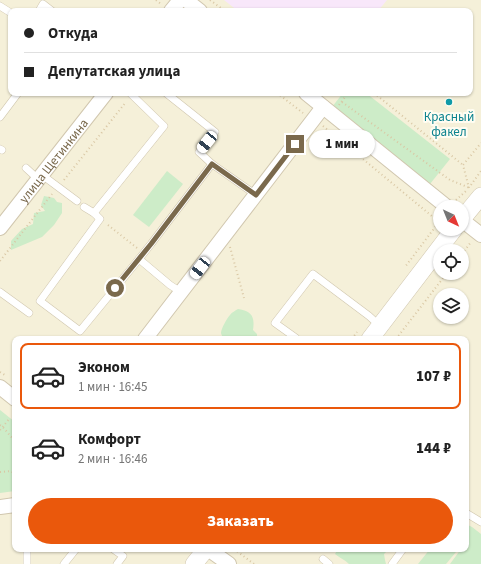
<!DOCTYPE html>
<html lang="ru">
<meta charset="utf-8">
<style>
:root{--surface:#fff;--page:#f6f6f6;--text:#222;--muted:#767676;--line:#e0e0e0;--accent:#ea580c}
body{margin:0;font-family:"Source Sans 3",sans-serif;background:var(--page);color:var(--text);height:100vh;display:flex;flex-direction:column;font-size:15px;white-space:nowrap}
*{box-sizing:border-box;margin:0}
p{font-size:13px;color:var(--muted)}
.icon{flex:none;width:22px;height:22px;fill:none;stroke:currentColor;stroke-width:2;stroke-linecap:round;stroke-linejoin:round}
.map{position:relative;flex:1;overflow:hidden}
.side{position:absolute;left:12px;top:336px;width:457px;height:216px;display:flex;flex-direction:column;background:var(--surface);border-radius:8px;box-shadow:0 1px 3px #0004}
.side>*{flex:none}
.guide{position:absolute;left:8px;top:8px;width:465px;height:88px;border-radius:8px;box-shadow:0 1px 3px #0004;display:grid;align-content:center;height:88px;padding:0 16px;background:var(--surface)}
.needle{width:26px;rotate:137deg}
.tools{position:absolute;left:433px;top:200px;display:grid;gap:8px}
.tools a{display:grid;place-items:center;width:36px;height:36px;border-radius:50%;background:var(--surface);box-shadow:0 1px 3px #0004;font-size:20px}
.end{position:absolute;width:18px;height:18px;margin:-9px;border:5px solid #7a694c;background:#fff;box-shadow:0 0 0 2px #fff}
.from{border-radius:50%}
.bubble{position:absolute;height:28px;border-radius:14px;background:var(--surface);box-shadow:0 1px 3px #0004;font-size:13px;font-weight:800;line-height:28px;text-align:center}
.car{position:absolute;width:12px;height:24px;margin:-12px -6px;border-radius:5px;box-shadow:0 0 3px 1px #0007;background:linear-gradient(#fff 24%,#345 0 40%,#fff 0 76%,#345 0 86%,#fff 0)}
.guide b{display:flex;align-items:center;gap:14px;height:38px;font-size:15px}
.guide b+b{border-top:1px solid var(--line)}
.guide i{width:10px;height:10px;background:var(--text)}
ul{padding:7px 0 0;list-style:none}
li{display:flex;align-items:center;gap:12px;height:66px;margin:0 8px 6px;padding:0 8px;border:2px solid transparent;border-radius:8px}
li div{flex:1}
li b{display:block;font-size:15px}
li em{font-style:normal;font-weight:800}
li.current{border-color:var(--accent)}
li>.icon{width:36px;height:36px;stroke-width:1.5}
.primary-button{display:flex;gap:8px;margin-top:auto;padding:8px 16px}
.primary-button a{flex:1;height:46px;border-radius:24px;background:var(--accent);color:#fff;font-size:16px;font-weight:800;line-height:46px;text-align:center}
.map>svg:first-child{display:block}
</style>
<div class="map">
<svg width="481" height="564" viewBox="0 0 481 564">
<rect width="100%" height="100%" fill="#fdfbeb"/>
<path fill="#f5f0d9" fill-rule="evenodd" d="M0,0H481V564H0ZM11,11H470V93H11ZM440,207H462V229H440ZM440,251H462V273H440ZM440,295H462V317H440ZM15,339H466V549H15Z"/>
<polygon fill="#f8e7fa" points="224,0 387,0 378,11 238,11"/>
<g fill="#cdecc8">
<polygon points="343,93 366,93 450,159 430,184 332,107"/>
<polygon points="167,171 183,184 149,227 133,215"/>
<polygon points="44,196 54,198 57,202 62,203 62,213 54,225 42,237 11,250 11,241 22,229 33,224 34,213 45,211 41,205"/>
<path d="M238,309C252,311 255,317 253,330L257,334V339H224C223,338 221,334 221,333C221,329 227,318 230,315C232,312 235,311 238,309Z"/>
<polygon points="0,410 15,422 15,491 0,493"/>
<polygon points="466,524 472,527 481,534 481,564 450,564 461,549 466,549"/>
<path d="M338,549H389L384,554L385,560L386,564H349C345,560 340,558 335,554Z"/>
<polygon points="430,549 452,549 456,552 446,564 418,564"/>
</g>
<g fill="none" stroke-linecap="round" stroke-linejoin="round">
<defs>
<g id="service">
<polyline points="0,6 11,13"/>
<polyline points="39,11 43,4 52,11"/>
<polyline points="166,93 215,132 199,152 212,164"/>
<polyline points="0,117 18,93"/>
<polyline points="0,149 2,150"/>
<polyline points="26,168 38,179"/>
<polyline points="42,175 77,201"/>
<polyline points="84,207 94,213 100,219 40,301 80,331 139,259 170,285 181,292"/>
<polyline points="94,213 164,126 130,93"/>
<polyline points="139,259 151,244 212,164 256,195"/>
<polyline points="0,292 29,313"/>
<polyline points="295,339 296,338 275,323 313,274 369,316 380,326"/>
<polyline points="466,513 481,522"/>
<polyline points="27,549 27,564"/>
<polyline points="113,549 123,556 117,564"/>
<polyline points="323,559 329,564"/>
<polyline points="64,564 76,549"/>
<polyline points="392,564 403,549"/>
</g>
<g id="minor">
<polyline points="186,0 200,11"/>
<polyline points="171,11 180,0"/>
<polyline points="306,93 447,207"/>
<polyline points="462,220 481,235"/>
<path id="s1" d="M0,228L106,93"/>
<polyline points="145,339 323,107"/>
<polyline points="0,387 15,399"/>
<polyline points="0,507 15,505"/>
<polyline points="208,549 229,564"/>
</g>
<g id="tertiary">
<polyline points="462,219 481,196"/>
<polyline points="370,339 454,229"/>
<polyline points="194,564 206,549"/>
</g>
</defs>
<use href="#service" stroke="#d1c7af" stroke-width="8"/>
<use href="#minor" stroke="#d1c7af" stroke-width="16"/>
<use href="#tertiary" stroke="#d1c7af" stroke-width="18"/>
<g stroke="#d9c7a4" stroke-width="2" stroke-dasharray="1 3" stroke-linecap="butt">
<polyline points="156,0 161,4"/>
<polyline points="210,0 225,11"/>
<polyline points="277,93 303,113"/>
<polyline points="374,93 463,165"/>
<polyline points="342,102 450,180 470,188"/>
<polyline points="339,105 348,93"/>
<polyline points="323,126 439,222 405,267"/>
<polyline points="64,180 126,102"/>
<polyline points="471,185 481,171"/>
<polyline points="469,188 463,165 481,143"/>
<polyline points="456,200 466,191"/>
<polyline points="108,225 137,248"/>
<polyline points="230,247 244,298"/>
<polyline points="462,254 471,242"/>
<polyline points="0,261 52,194"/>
<polyline points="352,339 357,332"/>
<polyline points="396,339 447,273"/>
<polyline points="0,372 5,375"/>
<path d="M0,425C6,429 9,436 15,440"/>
<polyline points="0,430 10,418"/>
<polyline points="0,472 11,471 15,474"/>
<polyline points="234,549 254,564"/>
</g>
<use href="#service" stroke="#fff" stroke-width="7"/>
<use href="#minor" stroke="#fff" stroke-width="14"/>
<use href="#tertiary" stroke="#fff" stroke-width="17"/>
</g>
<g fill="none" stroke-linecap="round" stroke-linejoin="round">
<polyline stroke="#7a694c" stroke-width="5" points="115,288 151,244 212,164 256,195 295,144"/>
</g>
<circle fill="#0f9aa8" stroke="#fffdf2" stroke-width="1.5" cx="449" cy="102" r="4"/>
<g text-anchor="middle" stroke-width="4" stroke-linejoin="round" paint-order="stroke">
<g font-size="13" fill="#0d838f" stroke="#fffdf2">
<text x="449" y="121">Красный<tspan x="449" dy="15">факел</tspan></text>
</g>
<g font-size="13" fill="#7a694c" stroke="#fffdf2">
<text dy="5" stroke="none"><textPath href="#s1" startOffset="86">улица Щетинкина</textPath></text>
</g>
</g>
</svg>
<div class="tools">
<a><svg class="needle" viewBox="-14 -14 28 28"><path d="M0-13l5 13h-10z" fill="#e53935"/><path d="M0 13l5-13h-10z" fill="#767676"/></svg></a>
<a><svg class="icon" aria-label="locate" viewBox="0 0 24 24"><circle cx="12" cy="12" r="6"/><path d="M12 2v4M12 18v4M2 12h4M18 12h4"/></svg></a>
<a><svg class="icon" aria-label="layers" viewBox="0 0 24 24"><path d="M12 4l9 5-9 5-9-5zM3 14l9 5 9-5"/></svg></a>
</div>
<i class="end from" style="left:115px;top:288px"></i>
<i class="end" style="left:295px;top:144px"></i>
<div class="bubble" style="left:309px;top:130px;width:66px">1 мин</div>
<i class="car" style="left:207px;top:142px;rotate:219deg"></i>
<i class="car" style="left:200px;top:268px;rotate:218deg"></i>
<div class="guide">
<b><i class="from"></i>Откуда</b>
<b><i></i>Депутатская улица</b>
</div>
<section class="side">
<ul>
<li class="current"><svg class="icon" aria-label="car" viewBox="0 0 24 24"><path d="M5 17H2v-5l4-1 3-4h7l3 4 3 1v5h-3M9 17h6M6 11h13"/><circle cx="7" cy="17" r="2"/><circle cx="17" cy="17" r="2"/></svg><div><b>Эконом</b><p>1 мин · 16:45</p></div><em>107 ₽</em></li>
<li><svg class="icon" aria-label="car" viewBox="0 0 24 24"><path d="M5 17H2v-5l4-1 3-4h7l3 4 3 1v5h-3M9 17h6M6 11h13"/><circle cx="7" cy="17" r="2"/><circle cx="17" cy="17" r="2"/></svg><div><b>Комфорт</b><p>2 мин · 16:46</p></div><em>144 ₽</em></li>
</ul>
<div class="primary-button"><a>Заказать</a></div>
</section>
</div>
